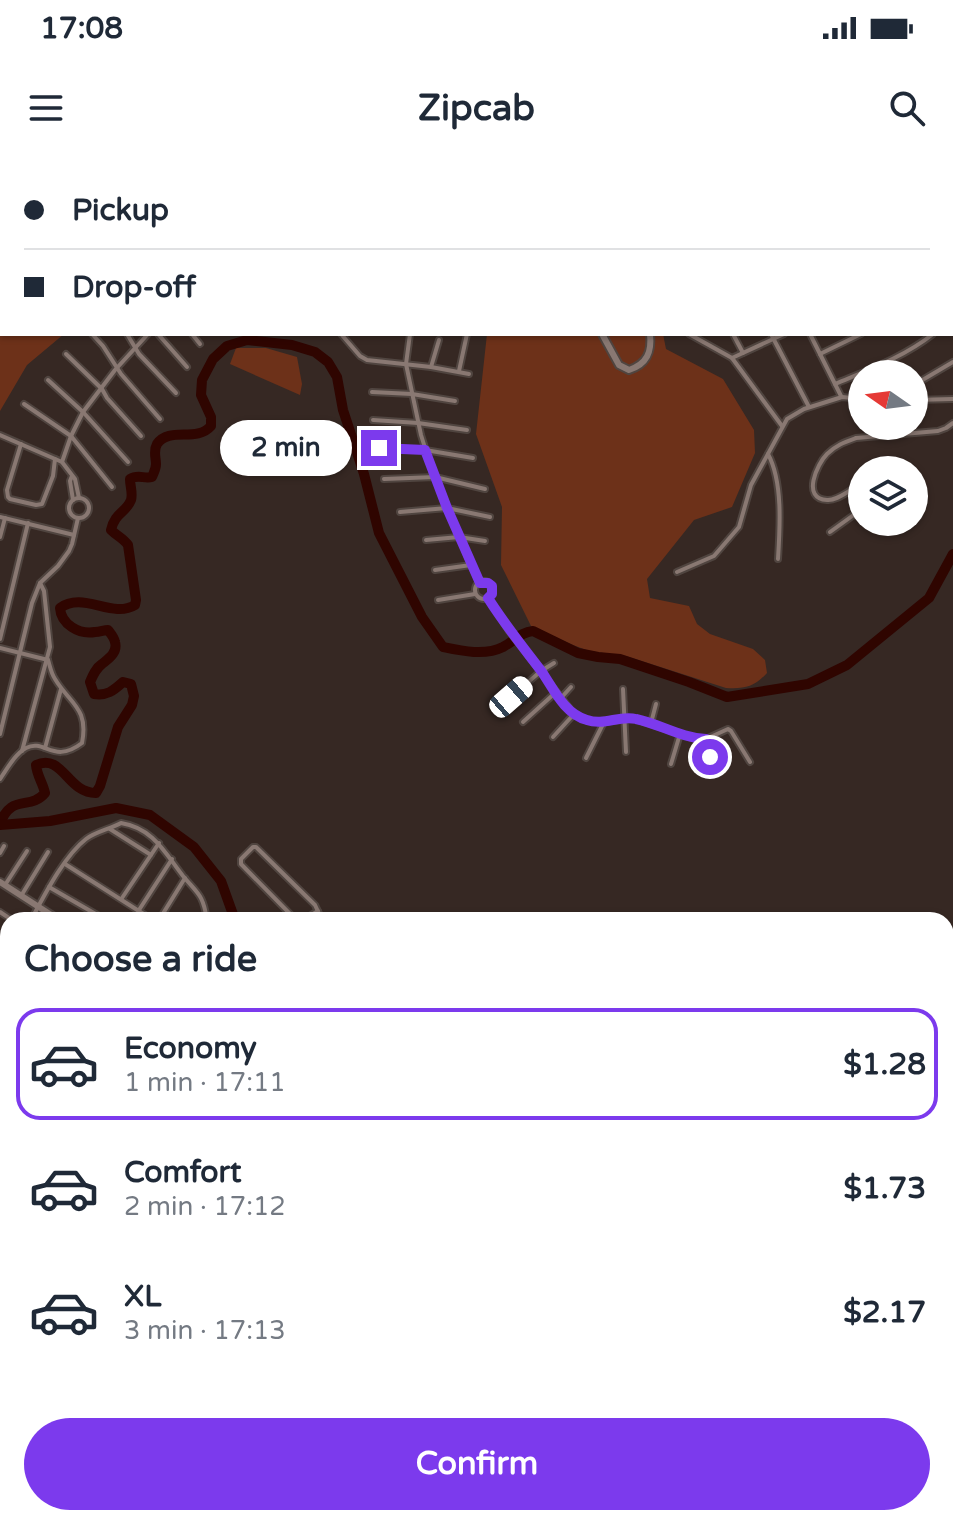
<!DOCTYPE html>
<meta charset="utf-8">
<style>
:root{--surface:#fff;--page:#f2f2f3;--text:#1f2937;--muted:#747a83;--line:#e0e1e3;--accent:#7c3aed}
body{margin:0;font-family:"Varela Round",sans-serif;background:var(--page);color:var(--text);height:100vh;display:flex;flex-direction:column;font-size:30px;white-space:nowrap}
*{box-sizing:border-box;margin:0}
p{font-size:26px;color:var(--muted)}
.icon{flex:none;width:44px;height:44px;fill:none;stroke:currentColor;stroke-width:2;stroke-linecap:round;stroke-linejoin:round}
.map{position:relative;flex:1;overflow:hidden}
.panel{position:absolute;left:0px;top:752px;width:954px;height:614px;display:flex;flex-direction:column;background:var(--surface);border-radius:24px 24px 0 0;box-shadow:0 2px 6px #0004}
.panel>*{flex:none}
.hud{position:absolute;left:0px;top:0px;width:954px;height:176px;box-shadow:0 2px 6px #0004;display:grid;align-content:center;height:176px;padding:0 24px;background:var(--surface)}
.needle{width:52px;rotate:284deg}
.buttons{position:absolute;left:848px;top:200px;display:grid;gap:16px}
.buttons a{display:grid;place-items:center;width:80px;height:80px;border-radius:50%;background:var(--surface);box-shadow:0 2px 6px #0004;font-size:40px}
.end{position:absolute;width:36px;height:36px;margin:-18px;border:10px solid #7c3aed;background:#fff;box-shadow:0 0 0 4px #fff}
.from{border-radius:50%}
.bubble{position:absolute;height:56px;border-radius:28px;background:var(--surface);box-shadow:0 2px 6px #0004;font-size:26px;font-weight:700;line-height:56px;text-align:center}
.car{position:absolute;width:24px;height:48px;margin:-24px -12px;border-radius:10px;box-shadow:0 0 6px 2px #0007;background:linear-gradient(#fff 24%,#345 0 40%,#fff 0 76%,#345 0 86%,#fff 0)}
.hud b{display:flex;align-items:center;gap:28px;height:76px;font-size:30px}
.hud b+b{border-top:2px solid var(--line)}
.hud i{width:20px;height:20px;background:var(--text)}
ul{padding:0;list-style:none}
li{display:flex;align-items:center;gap:24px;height:112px;margin:0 16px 12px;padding:0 8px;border:4px solid transparent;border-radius:24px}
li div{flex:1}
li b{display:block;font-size:30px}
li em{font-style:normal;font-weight:700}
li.selected{border-color:var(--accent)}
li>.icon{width:72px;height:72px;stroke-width:1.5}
h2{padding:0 24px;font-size:36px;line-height:96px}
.primary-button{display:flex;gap:16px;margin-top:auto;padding:16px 24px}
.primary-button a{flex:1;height:92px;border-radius:48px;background:var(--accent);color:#fff;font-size:32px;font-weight:700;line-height:92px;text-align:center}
.status{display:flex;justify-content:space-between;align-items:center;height:56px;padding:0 40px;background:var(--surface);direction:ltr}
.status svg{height:22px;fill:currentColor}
header{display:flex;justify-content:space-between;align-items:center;height:104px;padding:0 24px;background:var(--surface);font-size:36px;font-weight:700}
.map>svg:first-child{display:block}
</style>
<div class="status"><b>17:08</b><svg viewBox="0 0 49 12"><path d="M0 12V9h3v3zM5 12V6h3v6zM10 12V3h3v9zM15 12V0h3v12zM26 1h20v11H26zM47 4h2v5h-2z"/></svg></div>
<header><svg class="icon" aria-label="menu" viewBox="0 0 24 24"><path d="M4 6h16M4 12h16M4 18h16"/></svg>Zipcab<svg class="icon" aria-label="search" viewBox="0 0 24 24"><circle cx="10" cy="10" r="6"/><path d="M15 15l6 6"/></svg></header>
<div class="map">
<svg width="953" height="1365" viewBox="0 0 953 1365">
<rect width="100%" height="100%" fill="#362823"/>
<g fill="#6d3119">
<polygon points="48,0 559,0 562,2 47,2"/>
<polygon points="2,91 2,174 64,174 27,205 0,251 0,94"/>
<path d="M487,174H663L666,189L723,219L754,270L755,293L732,347L694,360L647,419L650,438L689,446L697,464L710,474L753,489L765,500L767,513C754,527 745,529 726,528L626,496L589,491L573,485L531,466L501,405L502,347L476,274Z"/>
<polygon points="236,188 266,188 297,197 302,224 300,235 230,204"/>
</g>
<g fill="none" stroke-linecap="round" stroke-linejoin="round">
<g stroke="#2f0500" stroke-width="10">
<path d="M0,664C11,633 30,651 45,633C43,623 37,616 36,605C63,593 67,633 96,633L100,626L118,567L132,545L134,536L131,524L123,522C113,531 107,536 94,534L90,522C93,515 96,508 102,504C108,499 118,493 115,482C114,477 111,474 108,470C104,470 100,472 95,472C79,475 61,464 60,448C83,431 112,459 135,445L136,440L128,385C123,378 117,376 111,370C115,352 126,353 131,340C133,333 130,326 130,319C138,314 144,319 152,317C154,312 156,309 156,304C156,297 153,291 157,284C170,266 196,283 211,266V257L201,235L202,220L213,199L227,186L247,180L292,185L315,192L328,202L337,217L343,250L364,314L379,373L422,457L443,487C462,491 485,496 503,487C514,481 521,472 533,471L578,493L598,497L620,499L689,522L727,537L808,524L847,505L929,438L953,394"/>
<polyline points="0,665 50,661 116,648 150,655 194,687 221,721 235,760"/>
<polyline points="528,1358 531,1365"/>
</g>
<defs>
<g id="street">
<polyline points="702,0 703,2"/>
<polyline points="40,2 41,0"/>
<polyline points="753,2 754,0"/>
<polyline points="788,2 792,0"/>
<polyline points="862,2 863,0"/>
<polyline points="901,2 902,0"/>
<polyline points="939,2 940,0"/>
<polyline points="0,37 2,38"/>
<polyline points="952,58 953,57"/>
<polyline points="0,79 2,76"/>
<polyline points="952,111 953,110"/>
<polyline points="952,159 953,158"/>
<polyline points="92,174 103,186 121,214 160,259"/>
<polyline points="127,174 139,194 176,233"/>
<polyline points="158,174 187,207"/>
<polyline points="192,174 200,184"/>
<polyline points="341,174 360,196 367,200 431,207 469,214"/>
<polyline points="410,174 406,204 421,275 431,307 471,405 480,423"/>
<polyline points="689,174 732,198 782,266"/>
<polyline points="733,174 743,193"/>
<polyline points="771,174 809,247"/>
<polyline points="810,174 841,236"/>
<polyline points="66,194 102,229 107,238 141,276"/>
<polyline points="820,194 861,174"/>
<polyline points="732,198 784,174"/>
<polyline points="431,207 439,180"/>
<polyline points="459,211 467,174"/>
<polyline points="48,220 83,252 128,302"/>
<path d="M835,224C868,210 904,197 933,174"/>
<polyline points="914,225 953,202"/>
<polyline points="372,232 412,234 455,241"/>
<polyline points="914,240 953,239"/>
<polyline points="24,244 71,276 112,327"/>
<polyline points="373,260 418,263 467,270"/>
<polyline points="0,275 62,302 75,319 79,338"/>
<polyline points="21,284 7,330 8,337 10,339 36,345 42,344 53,316 55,299"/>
<polyline points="379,288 425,290 473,298"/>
<path d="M768,294C783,322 780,367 778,399"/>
<polyline points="62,302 71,276 83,252 115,210 148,174"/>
<polyline points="72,316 70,321 73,340"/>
<polyline points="384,319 435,317 485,329"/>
<path d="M862,325C850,328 839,341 827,340C801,339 817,304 827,294C836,285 845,282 856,278L938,271L946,268L953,263"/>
<circle cx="79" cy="348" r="10"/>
<polyline points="400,352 447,348 490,357"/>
<polyline points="0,357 74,375"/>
<polyline points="830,372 862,349"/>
<polyline points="0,377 5,358"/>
<polyline points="426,380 459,377 485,381"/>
<polyline points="435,410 471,405"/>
<polyline points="677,412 714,396 739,367 751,325 787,259 804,249 842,237 862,239"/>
<circle cx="484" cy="430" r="9"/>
<polyline points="488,438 509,471 574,554 588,561 604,562 632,558 695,579 706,579 728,569 731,571 750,602"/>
<polyline points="438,440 475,434"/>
<polyline points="0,479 28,363"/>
<polyline points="0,488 48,500"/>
<polyline points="623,529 626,592"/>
<polyline points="511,537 541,511 554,503"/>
<polyline points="560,539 571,527"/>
<polyline points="523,562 555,533"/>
<polyline points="651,563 656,544"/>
<polyline points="0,574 32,443 40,423 58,406 69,391 72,384 78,358"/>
<polyline points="553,577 574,554"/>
<polyline points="706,579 714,614"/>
<polyline points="45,588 61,529"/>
<polyline points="22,591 50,487 44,431 40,423"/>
<polyline points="586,598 604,562"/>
<polyline points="671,604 680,574"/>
<path d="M0,619C7,609 15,594 26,588C45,578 53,605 82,583C89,548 70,544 55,519C51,513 50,506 48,500"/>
<polyline points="110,669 151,695"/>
<polyline points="0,693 4,686"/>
<polyline points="65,704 153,760"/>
<polyline points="5,725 27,691"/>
<polyline points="49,727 106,760"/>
<polyline points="21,736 48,692"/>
<polyline points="122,738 159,683"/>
<polyline points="139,750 172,699"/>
<polyline points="0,752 12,760"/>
<path d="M31,760C44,736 64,696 86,679C95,672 110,669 121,663C153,668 165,693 183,716C198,734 203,734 207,760"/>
<polyline points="159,760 185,718"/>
<polyline points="296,760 241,704 241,699 253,687 256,687 315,745 322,760"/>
<polyline points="303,760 318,751"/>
<polyline points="337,760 341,759 345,760"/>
<polyline points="0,778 8,784"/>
<polyline points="0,856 8,870"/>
<polyline points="0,883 8,875"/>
<polyline points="0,905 8,923"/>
<polyline points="0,934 8,930"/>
<polyline points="0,958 8,954"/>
<polyline points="0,1064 8,1052"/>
<polyline points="0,1084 8,1090"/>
<polyline points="0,1119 8,1123"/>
<polyline points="0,1141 8,1145"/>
<polyline points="0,1206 8,1210"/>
<polyline points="20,1358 20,1365"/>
<polyline points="350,1358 357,1365"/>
<polyline points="588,1358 588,1365"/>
<polyline points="604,1358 604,1365"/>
</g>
<g id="secondary">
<polyline points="833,2 835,0"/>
<path d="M602,174L619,205L629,210C647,204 652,192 650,174"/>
<polyline points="0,722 59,760"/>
<polyline points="574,1358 575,1365"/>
</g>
</defs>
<use href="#street" stroke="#504540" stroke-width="8"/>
<use href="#secondary" stroke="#504540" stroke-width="10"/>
<use href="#street" stroke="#897872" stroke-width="4"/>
<use href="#secondary" stroke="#897872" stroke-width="6"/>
</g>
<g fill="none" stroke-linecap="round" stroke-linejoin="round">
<path stroke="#7c3aed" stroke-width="10" d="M379,288L425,290L447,348L480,423H488L492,426V434L488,438C505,465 523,487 542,512C554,530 565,554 587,560C604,566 619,555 636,559C660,564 681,578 706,579L710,597"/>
</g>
</svg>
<div class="buttons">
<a><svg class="needle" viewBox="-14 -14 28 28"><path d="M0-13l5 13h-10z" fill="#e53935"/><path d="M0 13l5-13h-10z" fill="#747a83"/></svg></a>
<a><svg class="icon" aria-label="layers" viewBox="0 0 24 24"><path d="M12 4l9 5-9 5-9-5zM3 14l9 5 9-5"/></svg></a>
</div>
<i class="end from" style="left:710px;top:597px"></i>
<i class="end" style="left:379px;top:288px"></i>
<div class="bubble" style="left:220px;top:260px;width:132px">2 min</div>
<i class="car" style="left:511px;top:537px;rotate:49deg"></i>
<div class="hud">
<b><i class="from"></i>Pickup</b>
<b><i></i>Drop-off</b>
</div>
<section class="panel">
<h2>Choose a ride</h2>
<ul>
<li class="selected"><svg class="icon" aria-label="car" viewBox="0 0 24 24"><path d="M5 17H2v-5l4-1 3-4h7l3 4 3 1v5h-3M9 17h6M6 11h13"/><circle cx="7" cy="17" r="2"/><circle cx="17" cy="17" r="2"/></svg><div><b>Economy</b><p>1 min · 17:11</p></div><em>$1.28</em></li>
<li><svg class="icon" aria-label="car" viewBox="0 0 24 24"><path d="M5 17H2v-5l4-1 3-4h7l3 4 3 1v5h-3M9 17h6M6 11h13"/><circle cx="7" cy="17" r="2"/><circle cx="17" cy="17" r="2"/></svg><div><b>Comfort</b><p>2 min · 17:12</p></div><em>$1.73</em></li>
<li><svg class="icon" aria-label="car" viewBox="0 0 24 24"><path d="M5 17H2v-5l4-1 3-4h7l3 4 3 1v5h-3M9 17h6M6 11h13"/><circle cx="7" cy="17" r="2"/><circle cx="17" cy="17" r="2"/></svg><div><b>XL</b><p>3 min · 17:13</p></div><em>$2.17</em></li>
</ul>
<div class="primary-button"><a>Confirm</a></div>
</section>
</div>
